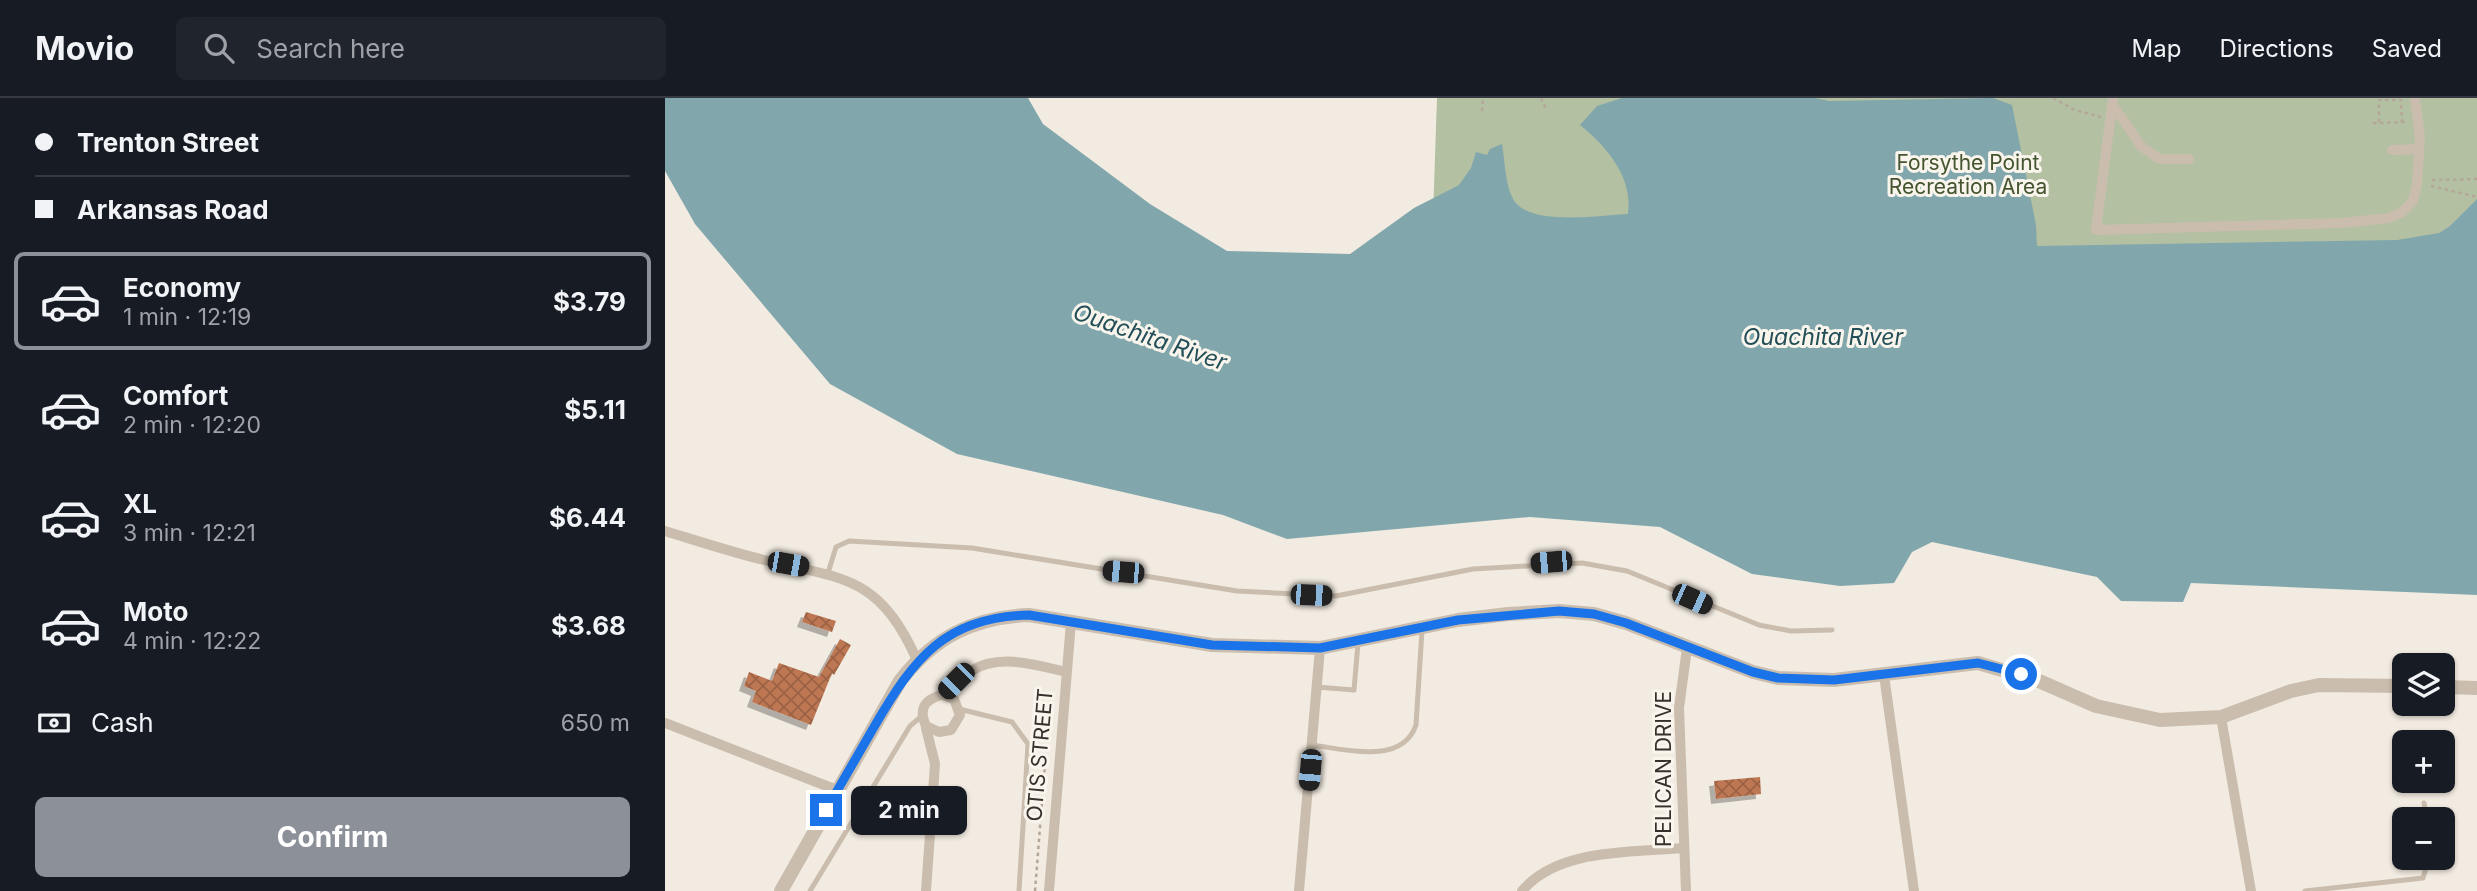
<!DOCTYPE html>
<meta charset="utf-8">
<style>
:root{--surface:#171b24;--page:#20242c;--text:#f1f3f6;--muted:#9ea1a6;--line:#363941;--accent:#8c9099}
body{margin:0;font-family:Inter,sans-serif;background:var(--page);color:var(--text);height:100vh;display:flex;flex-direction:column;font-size:26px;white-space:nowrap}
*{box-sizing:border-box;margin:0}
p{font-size:23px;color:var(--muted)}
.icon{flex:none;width:38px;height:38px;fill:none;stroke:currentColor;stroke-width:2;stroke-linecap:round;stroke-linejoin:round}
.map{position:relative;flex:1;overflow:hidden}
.sheet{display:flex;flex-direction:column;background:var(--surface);width:665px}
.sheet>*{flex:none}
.guide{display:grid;align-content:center;height:154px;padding:0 35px;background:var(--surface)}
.tools{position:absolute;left:1727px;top:555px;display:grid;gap:14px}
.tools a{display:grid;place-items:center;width:63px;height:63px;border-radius:10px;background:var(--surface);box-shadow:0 2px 5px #0004;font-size:35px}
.end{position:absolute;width:32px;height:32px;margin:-16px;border:9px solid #1a73e8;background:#fff;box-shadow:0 0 0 4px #fff}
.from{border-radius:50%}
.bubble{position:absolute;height:49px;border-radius:10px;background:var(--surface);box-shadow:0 2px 5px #0004;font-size:23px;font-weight:700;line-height:49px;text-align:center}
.car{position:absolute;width:21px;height:42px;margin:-21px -10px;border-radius:9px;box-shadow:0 0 5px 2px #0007;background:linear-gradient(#222 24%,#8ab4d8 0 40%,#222 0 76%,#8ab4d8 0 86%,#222 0)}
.guide b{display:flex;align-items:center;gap:24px;height:66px;font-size:26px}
.guide b+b{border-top:2px solid var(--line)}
.guide i{width:18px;height:18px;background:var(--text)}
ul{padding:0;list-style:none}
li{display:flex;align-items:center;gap:21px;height:98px;margin:0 14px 10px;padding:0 21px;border:4px solid transparent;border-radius:10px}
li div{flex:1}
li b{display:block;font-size:26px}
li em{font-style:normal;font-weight:700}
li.current{border-color:var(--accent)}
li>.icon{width:63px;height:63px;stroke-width:1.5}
.pay{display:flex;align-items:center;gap:18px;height:77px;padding:0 35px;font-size:26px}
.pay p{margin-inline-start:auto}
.button{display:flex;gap:14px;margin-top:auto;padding:14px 35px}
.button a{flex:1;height:80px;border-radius:10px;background:var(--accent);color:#fff;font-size:28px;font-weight:700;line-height:80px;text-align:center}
header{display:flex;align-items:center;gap:42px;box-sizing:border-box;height:98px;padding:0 35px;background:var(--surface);border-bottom:2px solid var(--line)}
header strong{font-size:33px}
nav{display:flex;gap:38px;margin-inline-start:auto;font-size:24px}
.search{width:490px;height:63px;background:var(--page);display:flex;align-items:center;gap:18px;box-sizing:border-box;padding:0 24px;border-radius:10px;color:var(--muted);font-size:26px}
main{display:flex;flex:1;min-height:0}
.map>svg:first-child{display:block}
</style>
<header>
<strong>Movio</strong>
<div class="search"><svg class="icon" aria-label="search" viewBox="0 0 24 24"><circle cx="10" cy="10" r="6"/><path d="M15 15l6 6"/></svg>Search here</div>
<nav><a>Map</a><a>Directions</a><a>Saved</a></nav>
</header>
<main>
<section class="sheet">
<div class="guide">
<b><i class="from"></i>Trenton Street</b>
<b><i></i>Arkansas Road</b>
</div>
<ul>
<li class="current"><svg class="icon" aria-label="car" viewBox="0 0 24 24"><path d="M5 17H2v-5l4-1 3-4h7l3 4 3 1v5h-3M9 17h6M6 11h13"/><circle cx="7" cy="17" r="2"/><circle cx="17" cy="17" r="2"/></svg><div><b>Economy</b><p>1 min · 12:19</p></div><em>$3.79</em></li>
<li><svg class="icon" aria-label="car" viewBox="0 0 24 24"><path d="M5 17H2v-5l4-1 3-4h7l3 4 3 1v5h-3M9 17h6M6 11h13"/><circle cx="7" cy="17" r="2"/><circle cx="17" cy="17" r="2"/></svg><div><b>Comfort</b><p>2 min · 12:20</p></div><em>$5.11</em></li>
<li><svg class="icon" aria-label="car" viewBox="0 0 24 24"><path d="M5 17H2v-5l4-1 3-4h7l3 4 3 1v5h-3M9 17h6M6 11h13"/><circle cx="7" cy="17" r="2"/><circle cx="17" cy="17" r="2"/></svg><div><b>XL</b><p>3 min · 12:21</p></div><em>$6.44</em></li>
<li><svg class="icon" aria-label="car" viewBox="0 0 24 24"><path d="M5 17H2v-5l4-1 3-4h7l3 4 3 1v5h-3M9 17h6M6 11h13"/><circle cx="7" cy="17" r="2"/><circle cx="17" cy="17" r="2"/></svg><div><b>Moto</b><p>4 min · 12:22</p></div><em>$3.68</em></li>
</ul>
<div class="pay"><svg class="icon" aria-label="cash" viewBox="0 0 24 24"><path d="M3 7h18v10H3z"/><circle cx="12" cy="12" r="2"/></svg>Cash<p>650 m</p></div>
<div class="button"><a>Confirm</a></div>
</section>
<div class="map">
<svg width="1812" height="793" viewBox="0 0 1812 793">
<defs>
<pattern id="building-cross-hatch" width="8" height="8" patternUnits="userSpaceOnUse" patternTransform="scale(1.75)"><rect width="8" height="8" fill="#be7752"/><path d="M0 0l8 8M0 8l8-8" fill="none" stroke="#9b6244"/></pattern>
<filter id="shadow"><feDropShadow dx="-5" dy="5" stdDeviation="0" flood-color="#0004"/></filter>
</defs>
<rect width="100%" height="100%" fill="#f2ebe1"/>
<polygon fill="#b3c0a1" points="772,0 1812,0 1812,116 1790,143 1233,156 767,148"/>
<path fill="#81a7ad" d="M0,0H363L378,26L485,106L562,153L685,156L749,110L794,87L806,70L811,54L822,57L825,51L837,46C840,63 840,86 848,101C863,129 935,117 963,116C968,79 942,49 915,27L932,8L957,0H1150L1164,3L1328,0L1347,7L1371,127L1372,148L1732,142L1774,135L1785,128L1812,101V497L1526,485L1518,504L1456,503L1432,479L1267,444L1247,454L1229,485L1175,488L1087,476L995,429L865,419L622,441L558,417L292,356L165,286L30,126L0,73Z"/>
<g fill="url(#building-cross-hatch)" filter="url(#shadow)">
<polygon points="141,514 171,523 167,534 137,524"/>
<polygon points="175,541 186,547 169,577 167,575 146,627 87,604 91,593 79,588 84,574 107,583 114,565 154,579"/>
<polygon points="1095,679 1096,696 1051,701 1049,683"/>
</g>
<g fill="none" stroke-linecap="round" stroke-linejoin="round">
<g stroke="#b5a797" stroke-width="2.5" stroke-dasharray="3.5 3.5" stroke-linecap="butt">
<polyline points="876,0 881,11"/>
<polyline points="1388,0 1410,12 1436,19"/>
<polyline points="817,13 818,0"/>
<polyline points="1714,24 1714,2 1736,2 1737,24"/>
<polyline points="1708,25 1742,24"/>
<polyline points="1767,82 1812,81"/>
<polyline points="1766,88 1812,99"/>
<polyline points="370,793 381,653"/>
</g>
<g stroke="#cabdad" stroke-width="5">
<polyline points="163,475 171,449 184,443 307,450 572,493 671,498 808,471 917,465 962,473 1094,527 1126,533 1167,532"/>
<polyline points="652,589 689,592 693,545"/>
<polyline points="294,611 347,624 363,646 354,793"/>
<path d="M647,647C679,651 737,668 751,627L757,532"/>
<polyline points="1759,705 1762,721"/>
<polyline points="145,793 245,628 257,618"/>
<polyline points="1640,793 1758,780 1764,760"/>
</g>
<g stroke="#cabdad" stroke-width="10">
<polyline points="1448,0 1431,132 1676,125 1724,120 1736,115 1748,103 1752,86 1755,39 1750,0"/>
<polyline points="1447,6 1476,48 1494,61 1524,61"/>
<polyline points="1727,52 1754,51"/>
<path d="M0,433C33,443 66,454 99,462C180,481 214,478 252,562"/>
<polyline points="1219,577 1249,793"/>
<path d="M278,597L289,601L295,617L286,632L274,634L261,628C253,610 260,602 276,597C286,593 296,579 306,573C334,555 372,567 401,574"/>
<polyline points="1556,619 1586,793"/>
<polyline points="0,625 172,692"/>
<polyline points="261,793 270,666 261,630"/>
<polyline points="384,793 406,524"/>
<polyline points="634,793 655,550"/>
<path d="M857,793C893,750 966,755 1017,750"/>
<polyline points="1021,793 1014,610 1022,550"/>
</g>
<g stroke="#cabdad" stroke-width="14">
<polyline points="1778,589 1812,590"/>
<path d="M116,793L235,583C269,539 309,519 364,517L547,547L655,550L793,522L843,516L894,513L929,516L961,525L1088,574L1113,580L1169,582L1313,565L1374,583L1431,608L1495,622L1556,619L1626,593L1654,587L1740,588"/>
</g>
</g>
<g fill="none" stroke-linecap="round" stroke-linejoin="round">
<path stroke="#1a73e8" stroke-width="9" d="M161,712C177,684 193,657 209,629C249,560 280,519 364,517L547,547L655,550L793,522L894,513L929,516L961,525L1088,574L1113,580L1169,582L1313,565L1356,576"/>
</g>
<g text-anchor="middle" stroke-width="6" stroke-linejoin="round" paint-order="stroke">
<g font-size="21" fill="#445530" stroke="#f9f5ed">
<text x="1303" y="72">Forsythe Point<tspan x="1303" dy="24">Recreation Area</tspan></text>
</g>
<g font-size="21" fill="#38302b" stroke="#f9f5ed">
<text transform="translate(375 657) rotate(-85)" y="7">OTIS STREET</text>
<text transform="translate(999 671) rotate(-90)" y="7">PELICAN DRIVE</text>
</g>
<g font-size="23" font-style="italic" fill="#234f58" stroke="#f9f5ed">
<text transform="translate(485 239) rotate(19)" y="8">Ouachita River</text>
<text x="1158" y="247">Ouachita River</text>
</g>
</g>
</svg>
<div class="tools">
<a><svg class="icon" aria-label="layers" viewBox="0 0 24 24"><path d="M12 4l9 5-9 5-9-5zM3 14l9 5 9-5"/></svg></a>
<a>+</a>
<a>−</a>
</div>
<i class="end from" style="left:1356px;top:576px"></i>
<i class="end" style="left:161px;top:712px"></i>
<div class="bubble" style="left:186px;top:688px;width:116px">2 min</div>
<i class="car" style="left:886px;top:464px;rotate:265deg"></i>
<i class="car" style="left:123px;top:466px;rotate:100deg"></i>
<i class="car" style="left:458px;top:474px;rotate:275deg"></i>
<i class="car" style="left:646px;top:497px;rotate:92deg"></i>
<i class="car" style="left:1027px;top:501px;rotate:114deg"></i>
<i class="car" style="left:291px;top:583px;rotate:225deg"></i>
<i class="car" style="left:645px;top:672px;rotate:185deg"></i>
</div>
</main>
